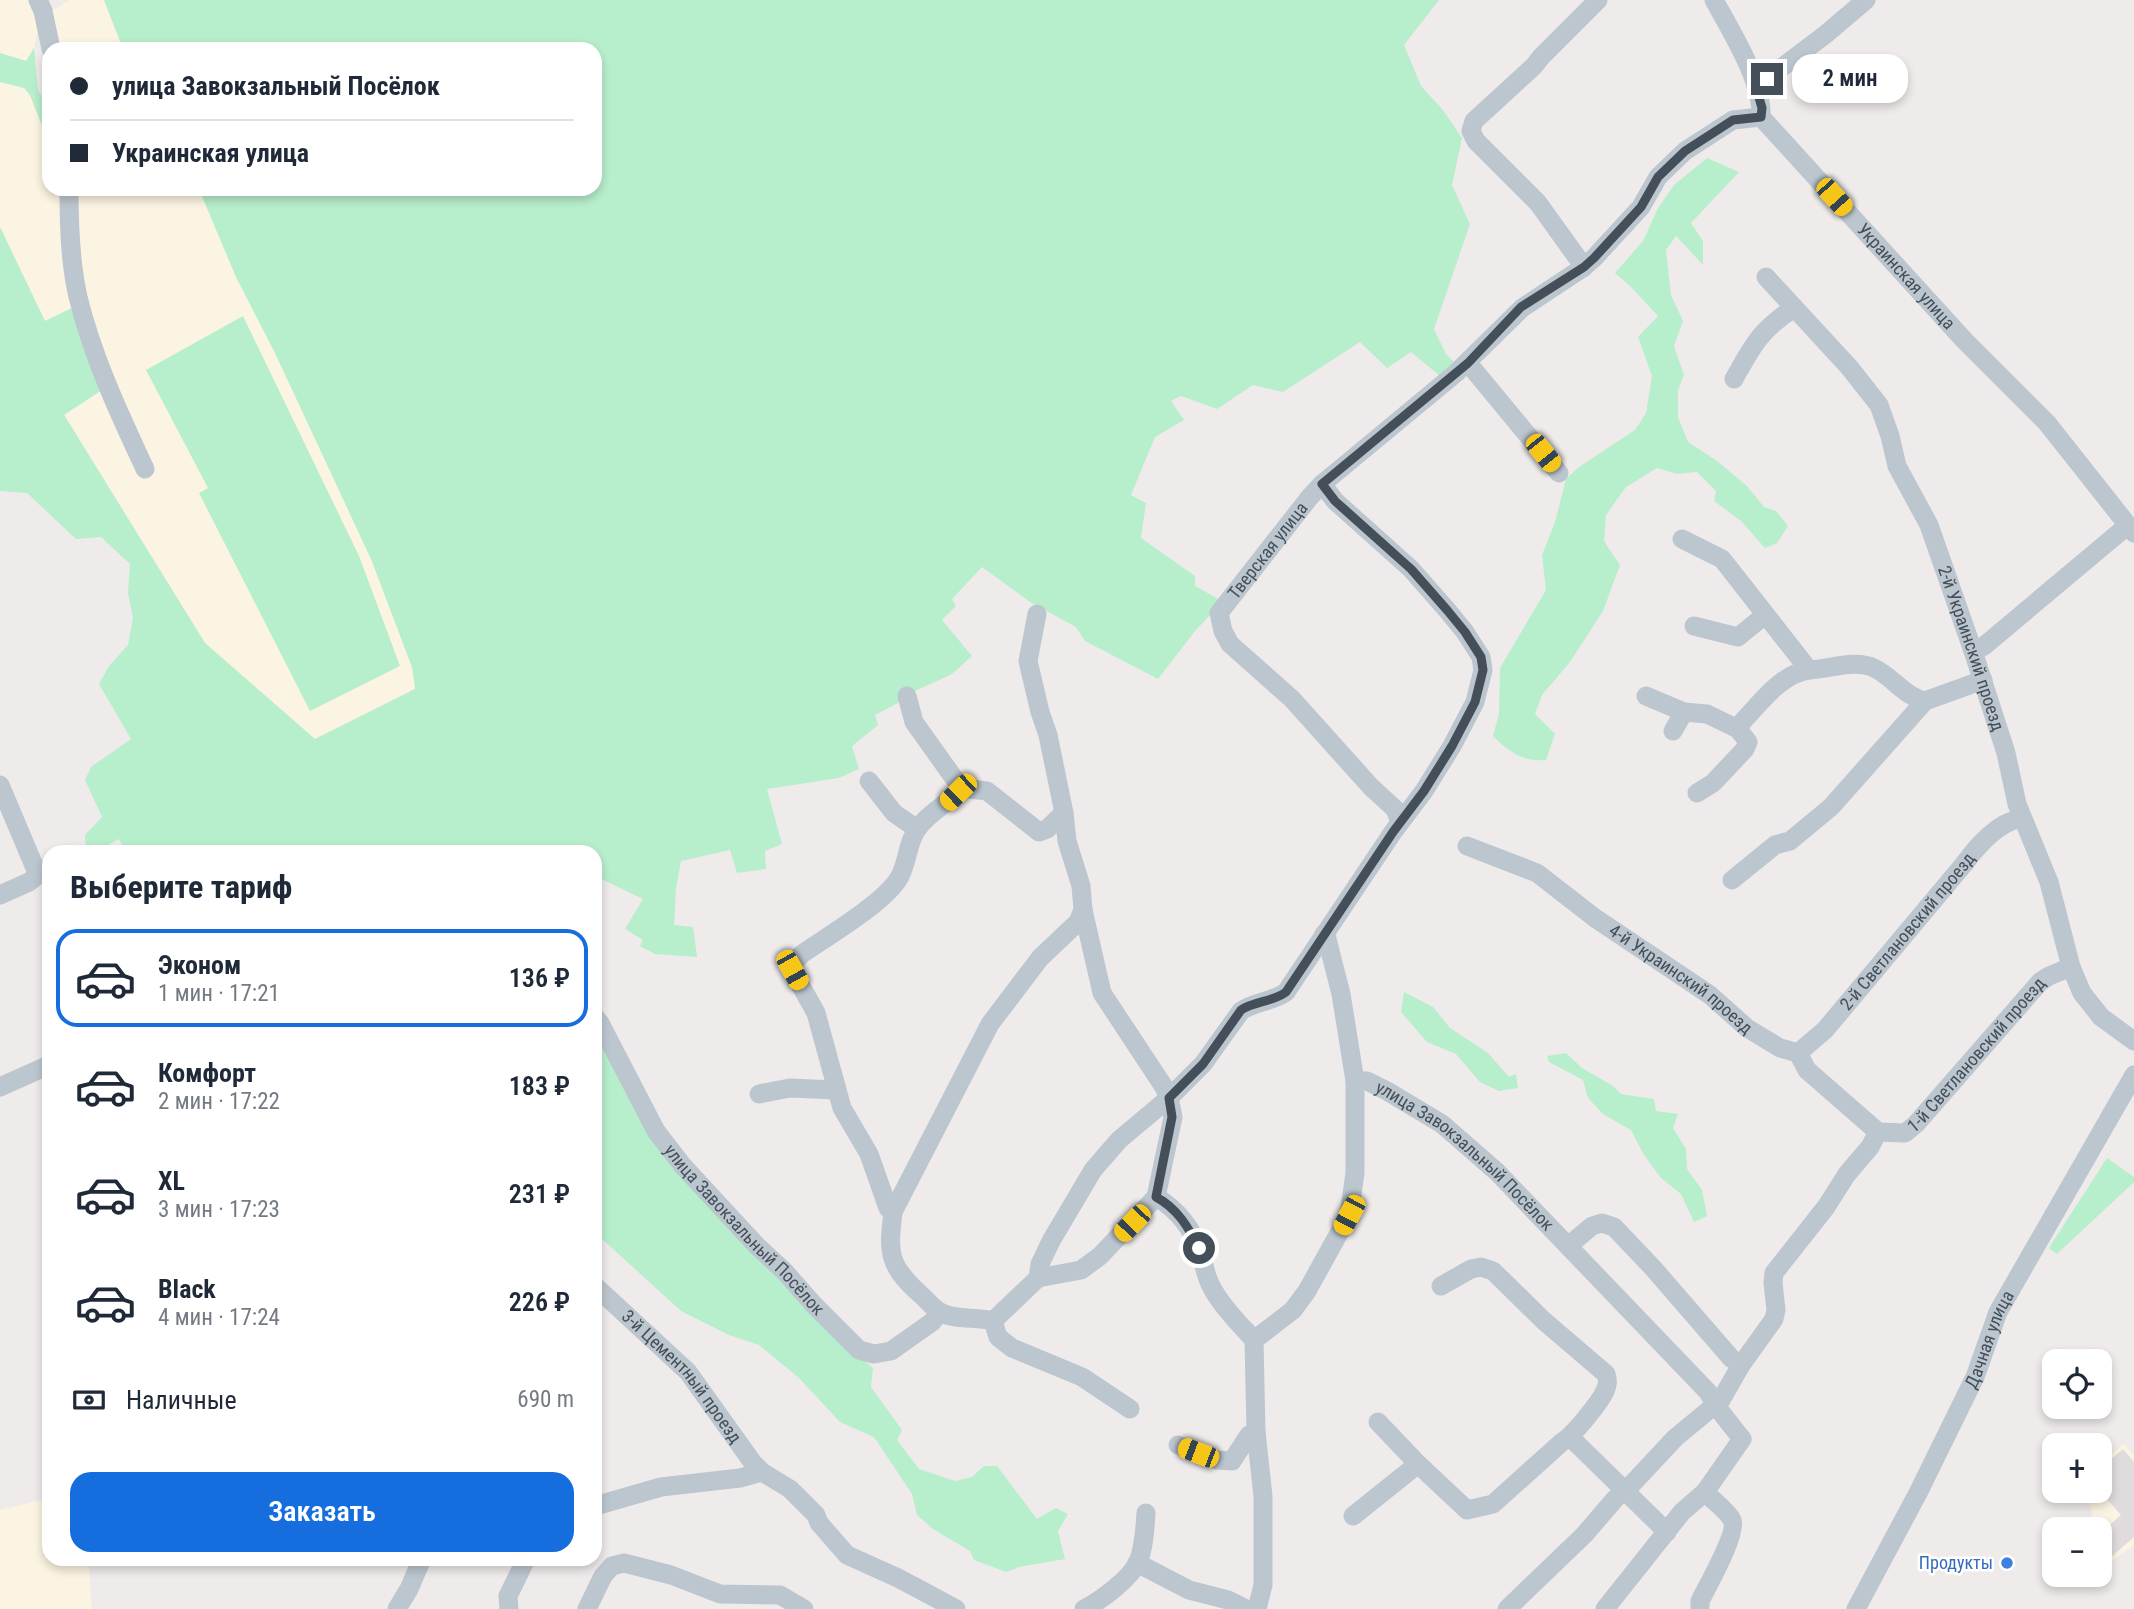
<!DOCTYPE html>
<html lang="ru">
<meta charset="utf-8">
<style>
:root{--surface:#fff;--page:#f6f6f7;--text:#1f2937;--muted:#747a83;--line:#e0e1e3;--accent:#166ede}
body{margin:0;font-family:"Roboto Condensed",sans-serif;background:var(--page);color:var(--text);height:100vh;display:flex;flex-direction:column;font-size:26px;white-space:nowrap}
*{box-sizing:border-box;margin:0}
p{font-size:23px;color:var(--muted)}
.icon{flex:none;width:38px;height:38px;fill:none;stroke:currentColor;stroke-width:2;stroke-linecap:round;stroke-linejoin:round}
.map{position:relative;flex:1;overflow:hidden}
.details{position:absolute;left:42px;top:845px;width:560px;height:721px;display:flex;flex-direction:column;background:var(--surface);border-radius:21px;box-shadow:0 4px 10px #0003}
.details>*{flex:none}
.top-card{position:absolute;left:42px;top:42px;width:560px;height:154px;border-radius:21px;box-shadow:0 4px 10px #0003;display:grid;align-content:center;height:154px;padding:0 28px;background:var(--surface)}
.buttons{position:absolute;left:2042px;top:1349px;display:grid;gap:14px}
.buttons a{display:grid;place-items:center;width:70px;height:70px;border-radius:14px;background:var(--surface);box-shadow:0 4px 10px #0003;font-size:35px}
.end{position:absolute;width:32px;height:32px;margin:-16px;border:9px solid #444f59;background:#fff;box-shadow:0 0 0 4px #fff}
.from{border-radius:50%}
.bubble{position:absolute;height:49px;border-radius:21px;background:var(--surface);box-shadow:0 4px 10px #0003;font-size:23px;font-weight:600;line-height:49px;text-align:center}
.car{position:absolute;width:21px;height:42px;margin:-21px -10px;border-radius:9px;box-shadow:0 0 5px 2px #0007;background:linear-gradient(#f5c518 24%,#345 0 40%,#f5c518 0 76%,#345 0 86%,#f5c518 0)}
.top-card b{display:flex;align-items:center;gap:24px;height:66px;font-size:26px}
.top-card b+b{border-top:2px solid var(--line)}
.top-card i{width:18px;height:18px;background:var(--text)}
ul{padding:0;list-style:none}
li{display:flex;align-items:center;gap:21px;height:98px;margin:0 14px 10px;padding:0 14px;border:4px solid transparent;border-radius:21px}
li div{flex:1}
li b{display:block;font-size:26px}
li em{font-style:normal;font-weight:600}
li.selected{border-color:var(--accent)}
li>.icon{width:63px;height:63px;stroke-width:1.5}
h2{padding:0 28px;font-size:32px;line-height:84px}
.pay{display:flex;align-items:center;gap:18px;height:77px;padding:0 28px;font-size:26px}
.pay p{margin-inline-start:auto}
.action{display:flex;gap:14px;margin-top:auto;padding:14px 28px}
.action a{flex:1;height:80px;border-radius:21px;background:var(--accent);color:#fff;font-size:28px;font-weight:600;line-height:80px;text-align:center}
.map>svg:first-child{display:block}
</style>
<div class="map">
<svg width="2134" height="1609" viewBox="0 0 2134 1609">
<rect width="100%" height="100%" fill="#efebeb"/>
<g fill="#fcf4e2">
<polygon points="0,0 31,0 38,31 34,48 27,61 0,53"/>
<polygon points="70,0 104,0 123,49 57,49 49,13"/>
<polygon points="0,82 25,88 30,95 49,143 49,189 64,189 74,307 45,321 0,227"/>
<polygon points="75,189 199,189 236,277 275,353 371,559 412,667 416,688 315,739 205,643 64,414 114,382 85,307"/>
<polygon points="2124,1444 2134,1456 2134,1545 2100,1570 2100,1530 2083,1530 2093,1515 2086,1491 2100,1491 2100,1463"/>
<polygon points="49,1498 49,1559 88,1559 92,1609 0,1609 0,1510"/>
</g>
<polygon fill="#e0dcdd" points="2123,1449 2134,1462 2134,1537 2103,1564 2100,1561 2100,1534 2121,1515 2100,1491 2100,1469"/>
<g fill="#b7eecc">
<polygon points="104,0 1439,0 1404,45 1421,86 1443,110 1462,138 1452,185 1470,224 1434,329 1446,354 1454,362 1440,376 1411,352 1387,368 1360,342 1283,392 1253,385 1217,409 1181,396 1171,401 1184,420 1155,437 1131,495 1146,503 1141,538 1195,576 1195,586 1220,600 1215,610 1195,631 1158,679 1085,641 1076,627 1030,602 982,567 952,599 956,606 942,620 972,656 952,674 913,692 902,701 875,715 878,725 852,746 859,769 839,778 767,789 782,844 765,851 766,869 737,873 730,850 681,861 676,889 674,925 693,927 697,957 655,954 640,946 643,940 625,929 643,899 595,876 595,852 136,852 135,849 125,851 119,839 95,852 86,850 85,835 102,817 85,780 91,767 131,739 99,684 109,666 128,645 133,618 128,593 130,564 101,537 76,539 27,493 0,491 0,227 45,321 74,307 102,390 64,415 205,643 315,739 415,689 412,667 371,559 275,353 236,277 199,189 595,189 595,49 123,49"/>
<polygon points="34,48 38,90 49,108 49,143 30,95 24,88 0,82 0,53 26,61"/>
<path d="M1707,158L1739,172L1691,223L1703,241V265L1676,236L1666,250L1671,295L1683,321L1674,346L1684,375L1678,390V417L1688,442L1717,461L1747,486L1764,507L1776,511L1788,526L1777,543L1765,548L1741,521L1714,501L1716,491L1697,472L1677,474L1657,468L1626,487L1606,515L1604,541L1620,565L1603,611L1570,662L1542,695L1535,714L1555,734L1546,760C1523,762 1509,752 1493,736L1499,714L1500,668L1546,590L1542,555L1555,522L1566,479L1579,467L1635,430L1646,413L1652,376L1638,337L1658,316L1631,287L1615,273L1643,241L1658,208L1674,185Z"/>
<polygon points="243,316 359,556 400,666 310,711 199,493 208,488 146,370"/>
<polygon points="1404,992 1433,1007 1450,1028 1488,1053 1509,1077 1516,1074 1518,1088 1499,1091 1480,1082 1456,1054 1427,1042 1401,1012"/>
<polygon points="595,1021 652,1132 836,1336 873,1368 871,1387 902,1430 897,1440 919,1469 955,1481 972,1477 984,1466 997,1466 1037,1519 1056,1508 1068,1514 1058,1531 1065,1559 1019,1567 1006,1572 974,1560 970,1551 933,1529 917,1515 912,1494 874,1437 840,1422 798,1377 759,1345 729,1335 681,1311 601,1238 595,1228"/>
<polygon points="1566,1053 1582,1068 1613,1086 1621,1094 1654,1099 1656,1111 1678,1114 1673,1128 1686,1149 1687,1169 1702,1190 1707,1216 1694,1222 1681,1194 1661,1178 1644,1155 1631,1130 1603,1114 1588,1098 1583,1080 1549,1062 1547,1056"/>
<polygon points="2107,1158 2134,1177 2134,1182 2057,1254 2049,1248"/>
</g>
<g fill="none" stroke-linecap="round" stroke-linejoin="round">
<g stroke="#bcc6cf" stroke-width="19">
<polyline points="38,0 43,11 51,49"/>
<path id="s1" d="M1714,0C1731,31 1763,82 1761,117L1964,340L2047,423L2134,533"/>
<polyline points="1756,87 1826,34 1866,0"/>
<path d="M69,189C69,225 70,262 78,297C93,358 119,413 145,469"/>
<polyline points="1584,267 1538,203 1476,141 1471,131 1474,121 1534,66 1541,57 1598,0"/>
<path id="s2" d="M1766,277L1849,367L1879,405L1890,436L1897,466L1929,525L1973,651L2006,753L2017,804L2049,882L2071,967L2082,993L2101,1017L2134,1041"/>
<polyline points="1468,363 1559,473"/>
<path d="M1734,379C1753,345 1760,330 1794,308"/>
<path d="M1682,539L1722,559L1809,670C1830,669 1855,659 1874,668C1893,677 1904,696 1925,701"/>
<polyline points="1037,614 1028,661 1040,712 1048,735 1064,813 1067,841 1081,886 1083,910 1102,993 1164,1087 1169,1098 1173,1117 1156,1197 1100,1256 1081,1270 1038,1278"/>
<polyline points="1694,626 1738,637 1765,615"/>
<polyline points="1973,651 1984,646 2127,526"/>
<polyline points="907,696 914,722 961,788 987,791 1039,832 1047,829 1064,813"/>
<polyline points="1646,696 1684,712 1707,714 1738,729"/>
<polyline points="1673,731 1684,712"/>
<polyline points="869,781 894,813 917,829"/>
<polyline points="0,785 38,875 29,882 0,895"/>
<path d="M961,788C949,804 929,812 918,828C907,842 908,863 899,878C884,903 828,936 802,954L793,963L792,970L816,1013L842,1108L869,1154L888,1208L893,1212C888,1253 888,1265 920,1294C926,1299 933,1308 940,1312C955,1321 977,1316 993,1321L998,1337L1012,1348L1082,1377L1130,1409"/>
<path d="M1697,793L1713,783L1745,749L1748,742L1738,729L1743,721C1762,701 1781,674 1809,670"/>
<path id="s3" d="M1400,822L1395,809L1371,787L1292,699L1230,644L1223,631L1219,613L1309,498L1322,484L1456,373L1522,308L1584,267L1594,258L1641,207L1658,177L1685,151L1733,120L1761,117"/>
<path id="s4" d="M1467,846L1537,873L1595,918L1710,995L1747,1028L1780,1048L1798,1053L1807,1070L1878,1132"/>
<polyline points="1732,880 1775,845 1790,841 1831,807 1925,701 1983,680"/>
<path id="s5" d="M595,1017L600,1023L656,1131L683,1166L757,1246L785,1272L814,1305L859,1350L874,1354L891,1351L932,1322L940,1312"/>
<path id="s6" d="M1798,1053L1825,1030L1964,864C1978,845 1997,823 2021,818"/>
<path id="s7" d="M1355,1081H1367L1387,1091L1442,1124L1497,1172L1708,1392L1716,1406L1742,1439L1705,1492L1682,1512L1605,1609"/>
<polyline points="0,1087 49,1065"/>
<polyline points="759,1094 790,1088 836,1090"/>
<path id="s8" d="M1878,1132L1905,1133L1916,1124L2040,982L2049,976L2071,967"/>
<path d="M1156,1197C1177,1209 1193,1229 1200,1252C1204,1262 1205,1274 1210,1284C1221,1306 1238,1322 1254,1340"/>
<polyline points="893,1212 990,1024 1040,958 1078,922 1083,910"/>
<polyline points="1568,1246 1592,1226 1602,1223 1614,1227 1653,1268 1731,1358 1741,1365"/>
<path id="s9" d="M595,1286L688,1372L753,1463L762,1472L790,1489L816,1515L819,1523L847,1555L898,1578L956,1609"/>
<path d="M993,1321L1038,1278L1040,1264L1051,1241L1093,1170L1119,1140L1169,1098L1203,1064L1241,1011C1255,1001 1273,1002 1286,992L1393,832L1424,791L1452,746L1475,702L1483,670L1481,657L1465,632L1447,610L1411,569L1335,501L1322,484"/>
<path d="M1378,1422L1418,1464L1467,1510L1493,1504L1562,1442C1573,1436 1600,1402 1605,1391C1608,1384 1608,1381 1606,1374L1544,1321L1493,1271L1481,1267L1471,1269L1441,1286"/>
<polyline points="1570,1437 1667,1532"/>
<polyline points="1178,1445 1217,1460 1232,1461 1249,1435 1256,1432"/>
<polyline points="595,1506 661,1487 740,1478 762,1472"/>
<polyline points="1353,1516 1418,1464"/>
<polyline points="1137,1563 1189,1590 1228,1600 1246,1609"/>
<polyline points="397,1609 409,1589 422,1559"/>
<polyline points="509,1609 508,1596 526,1559"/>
<polyline points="587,1609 603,1576 612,1566 624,1563 671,1575 720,1594 780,1595 804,1609"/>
<path d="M1084,1609C1100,1601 1130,1579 1138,1562C1144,1548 1145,1528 1146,1513"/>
<polyline points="1257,1609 1263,1585 1263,1496 1256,1432 1254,1340 1293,1310 1307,1291 1349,1215 1355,1173 1355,1081 1341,994 1327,939 1324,934"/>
<polyline points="1507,1609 1584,1535 1615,1499 1634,1482 1675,1438 1721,1400 1741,1365 1774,1319 1776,1310 1773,1283 1774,1273 1826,1207 1847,1174 1870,1147 1878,1132"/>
<path d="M1700,1609V1601C1707,1587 1738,1532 1732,1520C1727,1510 1713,1501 1705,1492"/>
<path id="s10" d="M1856,1609L1918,1493L1975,1377L1998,1312L2134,1075"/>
</g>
</g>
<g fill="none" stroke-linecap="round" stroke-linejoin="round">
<path stroke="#444f59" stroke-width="9" d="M1199,1248C1188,1227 1178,1209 1156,1197L1172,1117L1169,1098L1203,1064L1241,1010C1255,1001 1273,1002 1286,992L1393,832L1424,791L1452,746L1475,702L1483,670L1481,657L1465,632L1447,610L1411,569L1335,501L1322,484L1468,363L1521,307L1584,267L1594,258L1641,207L1658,177L1685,151L1733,120L1761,117L1762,108L1756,87L1767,79"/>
</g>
<circle fill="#3f7fe0" stroke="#fff" stroke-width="2.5" cx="2007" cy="1563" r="7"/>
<g text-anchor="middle" stroke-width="5" stroke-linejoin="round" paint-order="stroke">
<g font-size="18" fill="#444f59" stroke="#fff">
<text dy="6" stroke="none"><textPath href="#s1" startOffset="343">Украинская улица</textPath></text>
<text dy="6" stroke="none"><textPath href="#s3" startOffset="360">Тверская улица</textPath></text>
<text dy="6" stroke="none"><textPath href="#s2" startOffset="432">2-й Украинский проезд</textPath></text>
<text dy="6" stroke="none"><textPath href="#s6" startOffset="164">2-й Светлановский проезд</textPath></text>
<text dy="6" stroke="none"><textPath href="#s4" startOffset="254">4-й Украинский проезд</textPath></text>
<text dy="6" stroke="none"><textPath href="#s8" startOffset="133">1-й Светлановский проезд</textPath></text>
<text dy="6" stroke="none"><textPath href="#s7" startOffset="136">улица Завокзальный Посёлок</textPath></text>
<text dy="6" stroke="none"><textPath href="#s5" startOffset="262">улица Завокзальный Посёлок</textPath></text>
<text dy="6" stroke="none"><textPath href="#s10" startOffset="301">Дачная улица</textPath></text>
<text dy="6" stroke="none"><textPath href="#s9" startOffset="126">3-й Цементный проезд</textPath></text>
</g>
<g font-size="18" fill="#366cbe" stroke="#fff" text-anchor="end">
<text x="1993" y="1569">Продукты</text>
</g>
</g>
</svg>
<div class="buttons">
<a><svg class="icon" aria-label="locate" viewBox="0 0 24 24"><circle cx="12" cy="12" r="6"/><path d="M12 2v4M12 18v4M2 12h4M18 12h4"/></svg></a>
<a>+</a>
<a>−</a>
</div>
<i class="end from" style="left:1199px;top:1248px"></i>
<i class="end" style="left:1767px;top:79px"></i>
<div class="bubble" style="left:1792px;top:54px;width:116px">2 мин</div>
<i class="car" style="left:1834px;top:197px;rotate:138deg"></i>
<i class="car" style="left:1543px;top:453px;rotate:141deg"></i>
<i class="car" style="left:958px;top:792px;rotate:226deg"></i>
<i class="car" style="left:792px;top:970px;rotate:151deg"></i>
<i class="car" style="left:1349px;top:1215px;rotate:208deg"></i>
<i class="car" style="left:1132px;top:1223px;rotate:224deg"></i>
<i class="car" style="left:1198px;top:1453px;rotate:291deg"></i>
<div class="top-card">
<b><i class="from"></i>улица Завокзальный Посёлок</b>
<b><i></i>Украинская улица</b>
</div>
<section class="details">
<h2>Выберите тариф</h2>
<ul>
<li class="selected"><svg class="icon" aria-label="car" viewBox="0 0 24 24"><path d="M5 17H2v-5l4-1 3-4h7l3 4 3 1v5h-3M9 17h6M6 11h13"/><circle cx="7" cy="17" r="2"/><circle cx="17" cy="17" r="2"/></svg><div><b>Эконом</b><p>1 мин · 17:21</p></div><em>136 ₽</em></li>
<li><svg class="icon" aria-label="car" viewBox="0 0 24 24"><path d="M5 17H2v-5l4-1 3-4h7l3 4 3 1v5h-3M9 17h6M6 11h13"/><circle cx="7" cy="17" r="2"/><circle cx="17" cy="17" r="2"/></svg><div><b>Комфорт</b><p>2 мин · 17:22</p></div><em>183 ₽</em></li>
<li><svg class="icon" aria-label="car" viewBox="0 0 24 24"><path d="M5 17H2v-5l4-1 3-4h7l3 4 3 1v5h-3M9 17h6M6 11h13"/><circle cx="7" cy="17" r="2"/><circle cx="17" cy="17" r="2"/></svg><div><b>XL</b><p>3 мин · 17:23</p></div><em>231 ₽</em></li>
<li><svg class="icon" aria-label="car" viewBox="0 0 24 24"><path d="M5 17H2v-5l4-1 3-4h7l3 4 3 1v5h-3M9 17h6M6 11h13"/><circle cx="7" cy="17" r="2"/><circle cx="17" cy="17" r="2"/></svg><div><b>Black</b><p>4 мин · 17:24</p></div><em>226 ₽</em></li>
</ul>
<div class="pay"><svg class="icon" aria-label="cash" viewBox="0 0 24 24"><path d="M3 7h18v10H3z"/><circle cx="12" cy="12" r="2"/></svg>Наличные<p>690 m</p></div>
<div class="action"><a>Заказать</a></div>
</section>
</div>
